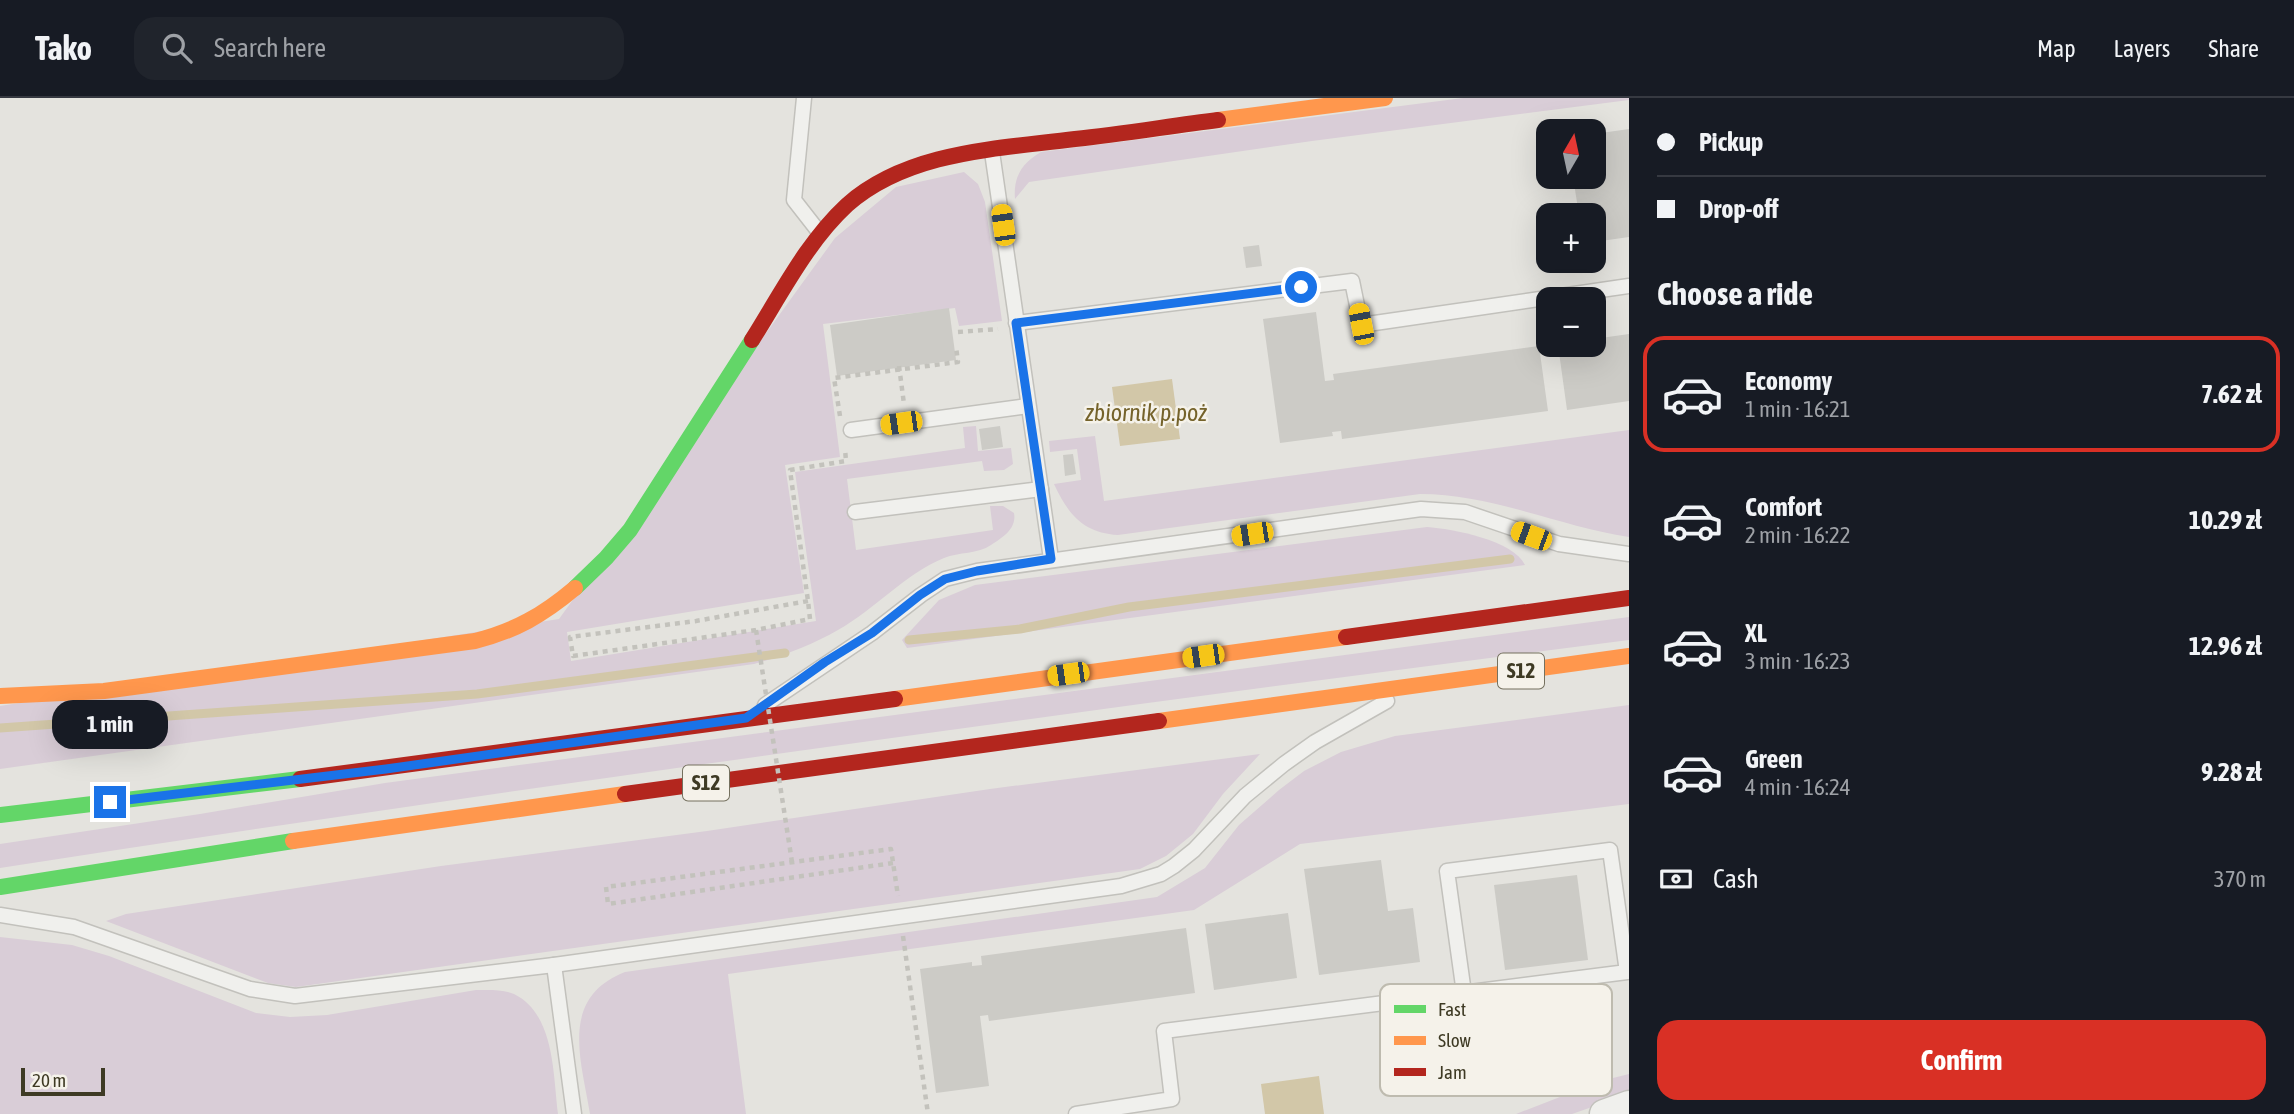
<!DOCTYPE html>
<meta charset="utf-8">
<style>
:root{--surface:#171b24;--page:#20242c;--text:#f1f3f6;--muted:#9ea1a6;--line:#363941;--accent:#d93025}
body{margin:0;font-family:"Asap Condensed",sans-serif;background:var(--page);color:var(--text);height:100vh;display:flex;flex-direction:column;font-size:26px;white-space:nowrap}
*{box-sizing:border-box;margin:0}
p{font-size:23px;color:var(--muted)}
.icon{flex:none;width:38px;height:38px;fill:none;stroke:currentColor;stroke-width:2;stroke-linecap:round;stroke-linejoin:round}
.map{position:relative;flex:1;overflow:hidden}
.panel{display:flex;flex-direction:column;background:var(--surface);width:665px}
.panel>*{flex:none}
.top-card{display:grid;align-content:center;height:154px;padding:0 28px;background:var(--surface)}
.needle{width:46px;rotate:9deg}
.buttons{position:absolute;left:1536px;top:21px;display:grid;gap:14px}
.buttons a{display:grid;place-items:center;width:70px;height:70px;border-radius:14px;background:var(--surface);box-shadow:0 7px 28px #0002;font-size:35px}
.scale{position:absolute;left:21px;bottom:18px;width:84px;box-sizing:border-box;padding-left:7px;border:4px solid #3e3a24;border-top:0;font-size:19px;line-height:24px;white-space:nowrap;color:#3e3a24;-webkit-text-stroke:5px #f5f2ea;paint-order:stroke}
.end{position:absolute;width:32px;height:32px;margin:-16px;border:9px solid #1a73e8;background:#fff;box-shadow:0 0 0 4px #fff}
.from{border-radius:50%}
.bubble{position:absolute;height:49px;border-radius:21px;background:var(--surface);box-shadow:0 7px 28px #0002;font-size:23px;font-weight:700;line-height:49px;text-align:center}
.car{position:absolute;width:21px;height:42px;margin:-21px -10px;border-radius:9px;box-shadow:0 0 5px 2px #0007;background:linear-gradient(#f5c518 24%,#345 0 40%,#f5c518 0 76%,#345 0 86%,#f5c518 0)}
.top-card b{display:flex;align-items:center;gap:24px;height:66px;font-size:26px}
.top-card b+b{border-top:2px solid var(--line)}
.top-card i{width:18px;height:18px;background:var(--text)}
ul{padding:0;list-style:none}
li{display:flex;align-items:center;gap:21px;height:116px;margin:0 14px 10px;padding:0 14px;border:4px solid transparent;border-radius:21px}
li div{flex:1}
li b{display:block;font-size:26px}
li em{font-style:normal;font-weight:700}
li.current{border-color:var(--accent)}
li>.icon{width:63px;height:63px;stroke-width:1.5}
h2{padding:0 28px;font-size:32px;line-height:84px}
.pay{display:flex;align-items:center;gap:18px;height:77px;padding:0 28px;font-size:26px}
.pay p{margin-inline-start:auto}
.primary-button{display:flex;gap:14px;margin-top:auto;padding:14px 28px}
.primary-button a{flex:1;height:80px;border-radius:21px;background:var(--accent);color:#fff;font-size:28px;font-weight:700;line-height:80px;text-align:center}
header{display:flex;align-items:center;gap:42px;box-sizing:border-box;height:98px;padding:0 35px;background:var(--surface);border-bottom:2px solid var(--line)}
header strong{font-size:33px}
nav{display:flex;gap:38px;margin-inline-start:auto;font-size:24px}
.search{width:490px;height:63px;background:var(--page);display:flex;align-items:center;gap:18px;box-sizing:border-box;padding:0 24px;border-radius:21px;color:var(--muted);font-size:26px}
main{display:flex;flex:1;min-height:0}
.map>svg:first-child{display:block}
</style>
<header>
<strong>Tako</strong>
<div class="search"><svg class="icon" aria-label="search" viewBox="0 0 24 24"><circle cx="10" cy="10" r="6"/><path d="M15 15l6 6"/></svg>Search here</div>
<nav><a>Map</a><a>Layers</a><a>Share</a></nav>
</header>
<main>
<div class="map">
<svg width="1629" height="1016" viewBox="0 0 1629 1016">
<rect width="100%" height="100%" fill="#e4e3de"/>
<g fill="#d9cdd7">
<path d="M1463,0H1629V2L1312,43L1029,84L1015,101C1013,79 1022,65 1041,54Z"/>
<path d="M964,74L978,86L985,104L1002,223L959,228L955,210L823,226L840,359L785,367L804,495L567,534L571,563L816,523L795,374L965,350L963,329L976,328L978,353L1011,350L1013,366L1004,372L984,373L982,363L847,381L856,452L993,432L990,408H1003L1014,415C1017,431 1002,440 991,447C978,456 959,454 944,460C905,476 875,511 838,532C812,547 783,558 754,566L0,671V608L559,521L835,140L896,89Z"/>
<path d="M1629,332V439C1559,428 1491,396 1420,396L1118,437C1083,435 1068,416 1054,386L1081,382L1077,351L1050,354L1049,343L1095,338L1104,403Z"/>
<path d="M1427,429C1453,431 1513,442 1525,467L907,550L902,542L939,502L975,487Z"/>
<path d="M1629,519V542C1085,612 542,686 0,770V746L200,716L385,685Z"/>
<path d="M1629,607V706L1300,746L1194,812L728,876L746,1016H590C581,961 559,900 625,874L1157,799L1205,770L1239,727L1279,692L1304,673L1341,654L1395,638Z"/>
<polygon points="1260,656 1223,696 1193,736 1166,758 1140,771 296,889 268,885 106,823 126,816 441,768 707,733 990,691"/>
<path d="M0,839L72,847L109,858L256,915L290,919L327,917L476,892C488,892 502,891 514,896C555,916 553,977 558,1016H0Z"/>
<polygon points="1629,976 1629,996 1572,1016 1516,1016 1601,983"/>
</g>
<g fill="#d2c7a8">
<polygon points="1172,281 1180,341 1120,348 1112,289"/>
<polygon points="1319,978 1324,1016 1265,1016 1261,986"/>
</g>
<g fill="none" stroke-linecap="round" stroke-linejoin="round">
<g stroke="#d2c7a8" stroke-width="9">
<polyline points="909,542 1020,531 1129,509 1510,461"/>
<polyline points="0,630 477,596 785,555"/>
</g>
</g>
<g fill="#cccbc6">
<polygon points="1629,31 1629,139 1594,144 1594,117 1579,117 1573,79 1594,79 1594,36"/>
<polygon points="1259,147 1262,168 1246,170 1243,149"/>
<polygon points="949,210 956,262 837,278 830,227"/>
<polygon points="1316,214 1325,283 1334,282 1333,276 1539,248 1548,313 1342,341 1341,333 1332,334 1333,338 1280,345 1263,221"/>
<polygon points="1629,236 1629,303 1567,312 1558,247 1594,247 1594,241"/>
<polygon points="1000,328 1003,349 982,352 979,331"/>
<polygon points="1073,356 1076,376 1065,378 1063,357"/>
<polygon points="1381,762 1388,813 1413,810 1420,864 1319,877 1304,771"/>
<polygon points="1577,777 1588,862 1505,872 1494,787"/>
<polygon points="1288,815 1297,880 1214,892 1205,826"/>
<polygon points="1186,830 1195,895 989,923 988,917 980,918 989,988 936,995 920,871 972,864 972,868 982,867 981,858"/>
</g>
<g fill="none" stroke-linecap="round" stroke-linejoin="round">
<defs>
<g id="lane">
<polyline points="804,0 794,102 819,134"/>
<polyline points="992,54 1051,461"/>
<polyline points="1016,225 1352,183 1361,227 1629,188"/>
<polyline points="851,332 1028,308"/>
<polyline points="855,414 1041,391"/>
<polyline points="765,607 872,535 921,497 945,481 977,473 1421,411 1465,414 1559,446 1629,456"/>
<polyline points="0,817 74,829 250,891 295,898 554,867 1121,788 1161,776 1174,768 1194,752 1245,698 1284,666 1315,644 1387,603"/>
<polyline points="554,867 574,1016"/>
<polyline points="1076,1016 1172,1001 1164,933 1627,874 1610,752 1447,773 1464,895"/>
</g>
<polyline id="street" points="1604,1016 1629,1007"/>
</defs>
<use href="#lane" stroke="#c2c1bc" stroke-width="17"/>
<use href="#street" stroke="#c2c1bc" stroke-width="31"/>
<g stroke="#c3c2bc" stroke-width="4.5" stroke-dasharray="5 5" stroke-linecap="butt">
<polyline points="958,234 998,231"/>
<polyline points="899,268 904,306"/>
<polyline points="840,318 834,280 958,264 956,249"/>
<polyline points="808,503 696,523 570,539 573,558 756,532 810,521 808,503 790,372 846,363 845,351"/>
<polyline points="893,765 608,806 606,789 891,751 898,798"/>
<polyline points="903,838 928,1016"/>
</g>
<use href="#lane" stroke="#f0f0ed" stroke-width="14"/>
<use href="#street" stroke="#f0f0ed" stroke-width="28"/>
<g stroke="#63d668" stroke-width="16">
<polyline points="575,490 606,460 630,432 752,242"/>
<polyline points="0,717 300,681"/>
<polyline points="0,789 293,743"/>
</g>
<g stroke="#ff974d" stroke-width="16">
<polyline points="1218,22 1385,0"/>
<path d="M0,598L104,593L475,543C515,533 543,517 575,490"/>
<polyline points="895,601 1346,539"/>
<polyline points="1159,623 1629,558"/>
<polyline points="293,743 625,696"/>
</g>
<g stroke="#b3261e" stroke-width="16">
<path d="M752,242C781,196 807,144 847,107C908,53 998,51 1075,41C1122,36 1170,28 1218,22"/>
<polyline points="1346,539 1629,500"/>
<polyline points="300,681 895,601"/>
<polyline points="625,696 1159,623"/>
</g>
<polyline stroke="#c3c2bc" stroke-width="4.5" stroke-dasharray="5 5" stroke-linecap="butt" points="756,532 792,764"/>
</g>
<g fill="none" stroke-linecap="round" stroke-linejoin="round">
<polyline stroke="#1a73e8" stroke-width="9" points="110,704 386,671 746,620 825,564 872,535 920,497 945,481 977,473 1051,461 1016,225 1301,189"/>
</g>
<g text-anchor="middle" stroke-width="5" stroke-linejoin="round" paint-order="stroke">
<g fill="#f5f2ea" stroke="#75715f" stroke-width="2">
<rect x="1498" y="555.5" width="46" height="35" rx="5"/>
<rect x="683" y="667.5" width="46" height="35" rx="5"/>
</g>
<g font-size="21" font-weight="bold" fill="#3e3a24">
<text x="1521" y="580">S12</text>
<text x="706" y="692">S12</text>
</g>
<g font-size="24" font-style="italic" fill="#75632b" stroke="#f5f2ea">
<text x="1146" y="323">zbiornik p.poż</text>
</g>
</g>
<rect x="1380" y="886" width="232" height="112" rx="10" fill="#f5f2ea" stroke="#bebbaf" stroke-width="2"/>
<rect x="1394" y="907" width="32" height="8" fill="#63d668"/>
<rect x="1394" y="938" width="32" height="9" fill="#ff974d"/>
<rect x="1394" y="970" width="32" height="8" fill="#b3261e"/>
<g font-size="19" fill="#3e3a24">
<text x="1438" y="918">Fast</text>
<text x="1438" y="949">Slow</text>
<text x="1438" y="981">Jam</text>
</g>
</svg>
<div class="buttons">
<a><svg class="needle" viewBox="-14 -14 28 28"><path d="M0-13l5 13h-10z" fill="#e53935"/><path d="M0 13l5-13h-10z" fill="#9ea1a6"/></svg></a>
<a>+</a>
<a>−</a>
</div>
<div class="scale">20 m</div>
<i class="end from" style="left:1301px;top:189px"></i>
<i class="end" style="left:110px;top:704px"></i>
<div class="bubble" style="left:52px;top:602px;width:116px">1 min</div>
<i class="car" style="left:1003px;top:127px;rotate:352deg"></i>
<i class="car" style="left:1361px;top:226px;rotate:349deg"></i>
<i class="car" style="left:901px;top:325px;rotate:262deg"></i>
<i class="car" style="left:1252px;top:436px;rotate:261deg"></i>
<i class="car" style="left:1531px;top:438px;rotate:290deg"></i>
<i class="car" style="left:1203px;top:558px;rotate:262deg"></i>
<i class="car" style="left:1068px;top:576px;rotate:262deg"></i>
</div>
<section class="panel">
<div class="top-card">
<b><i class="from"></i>Pickup</b>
<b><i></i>Drop-off</b>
</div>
<h2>Choose a ride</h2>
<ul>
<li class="current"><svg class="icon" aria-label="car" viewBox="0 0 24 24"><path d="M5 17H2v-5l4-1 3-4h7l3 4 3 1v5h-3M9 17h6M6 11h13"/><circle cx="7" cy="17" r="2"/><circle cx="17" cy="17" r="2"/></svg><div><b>Economy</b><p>1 min · 16:21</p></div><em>7.62 zł</em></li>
<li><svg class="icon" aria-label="car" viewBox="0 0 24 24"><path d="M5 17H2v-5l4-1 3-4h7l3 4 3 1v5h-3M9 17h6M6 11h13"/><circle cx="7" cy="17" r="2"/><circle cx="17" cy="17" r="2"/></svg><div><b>Comfort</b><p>2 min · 16:22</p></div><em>10.29 zł</em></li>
<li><svg class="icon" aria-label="car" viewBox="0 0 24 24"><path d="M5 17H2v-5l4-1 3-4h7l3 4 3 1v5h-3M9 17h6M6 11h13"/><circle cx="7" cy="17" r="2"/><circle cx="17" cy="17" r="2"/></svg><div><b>XL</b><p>3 min · 16:23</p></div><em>12.96 zł</em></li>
<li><svg class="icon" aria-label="car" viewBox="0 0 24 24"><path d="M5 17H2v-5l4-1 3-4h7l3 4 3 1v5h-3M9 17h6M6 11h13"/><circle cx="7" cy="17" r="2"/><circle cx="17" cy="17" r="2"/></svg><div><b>Green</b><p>4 min · 16:24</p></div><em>9.28 zł</em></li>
</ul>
<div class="pay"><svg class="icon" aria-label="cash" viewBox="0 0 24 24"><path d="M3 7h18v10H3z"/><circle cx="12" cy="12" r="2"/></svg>Cash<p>370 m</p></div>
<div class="primary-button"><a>Confirm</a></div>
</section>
</main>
